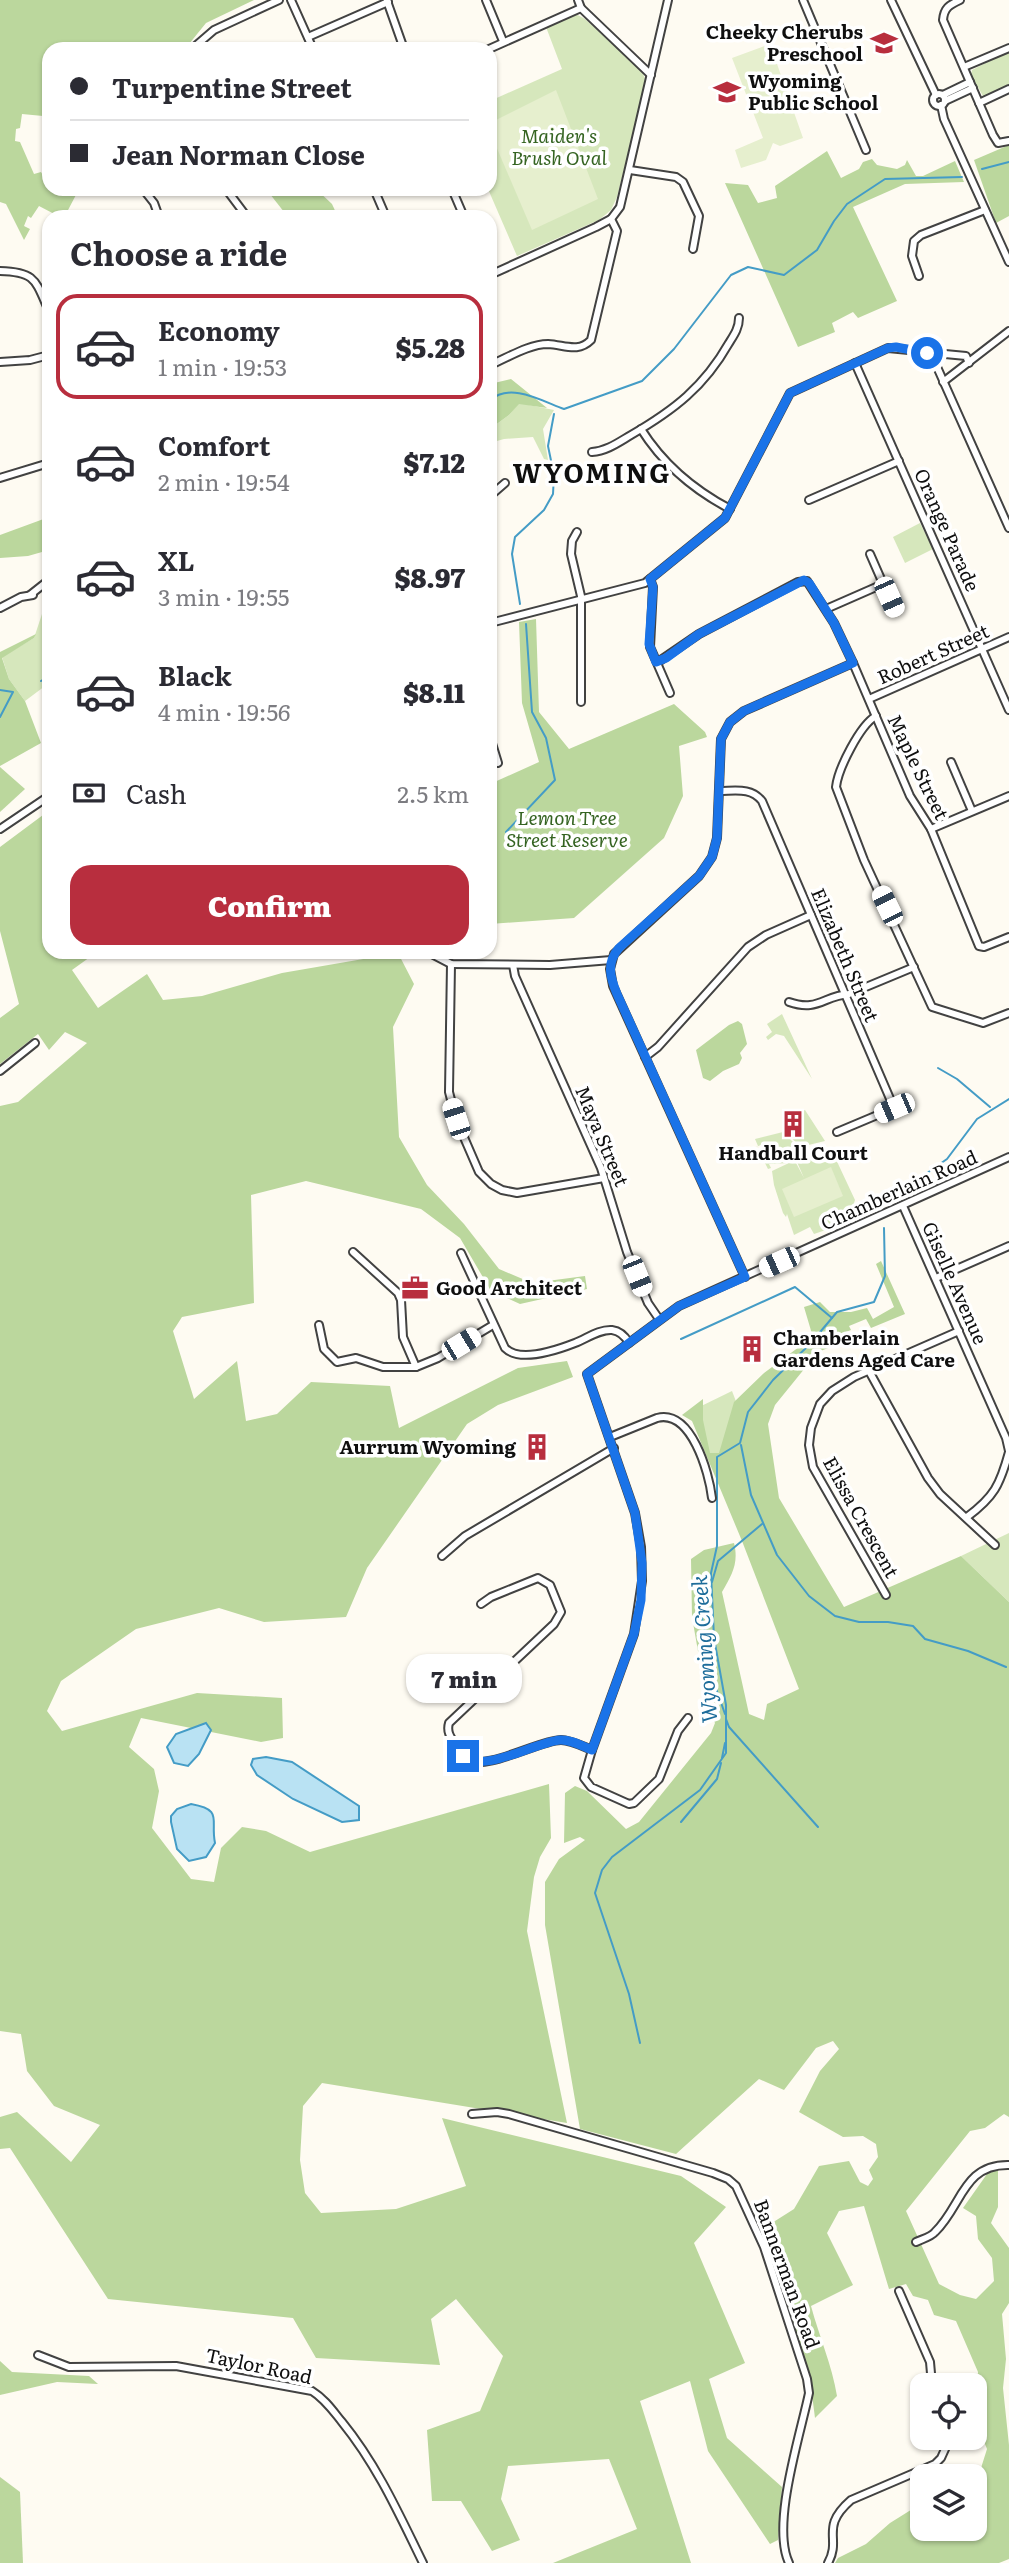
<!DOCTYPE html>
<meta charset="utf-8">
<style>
:root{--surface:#fff;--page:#f2f2f3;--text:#2b2b33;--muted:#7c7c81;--line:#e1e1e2;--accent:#b82e3e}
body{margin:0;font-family:Literata,serif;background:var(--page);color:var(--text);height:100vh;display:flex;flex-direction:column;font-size:26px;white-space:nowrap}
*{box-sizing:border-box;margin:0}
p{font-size:23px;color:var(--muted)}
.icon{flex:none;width:38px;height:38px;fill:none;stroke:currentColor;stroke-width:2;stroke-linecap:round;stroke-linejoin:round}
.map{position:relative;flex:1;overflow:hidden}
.drawer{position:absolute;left:42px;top:210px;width:455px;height:749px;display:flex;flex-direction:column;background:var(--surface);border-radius:21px;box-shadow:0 2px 5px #0004}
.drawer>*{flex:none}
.guide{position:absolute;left:42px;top:42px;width:455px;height:154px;border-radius:21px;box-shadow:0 2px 5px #0004;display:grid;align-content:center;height:154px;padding:0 28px;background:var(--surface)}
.fabs{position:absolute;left:910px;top:2373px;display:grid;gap:14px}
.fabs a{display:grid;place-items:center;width:77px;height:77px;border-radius:14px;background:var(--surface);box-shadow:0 2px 5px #0004;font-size:35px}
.end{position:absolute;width:32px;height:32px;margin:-16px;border:9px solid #1a73e8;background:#fff;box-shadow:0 0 0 4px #fff}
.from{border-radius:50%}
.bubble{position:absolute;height:49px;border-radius:21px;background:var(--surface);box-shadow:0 2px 5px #0004;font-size:23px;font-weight:800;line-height:49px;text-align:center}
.car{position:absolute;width:21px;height:42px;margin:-21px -10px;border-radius:9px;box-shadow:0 0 5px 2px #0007;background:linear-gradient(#fff 24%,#345 0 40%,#fff 0 76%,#345 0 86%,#fff 0)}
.guide b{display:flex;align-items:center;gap:24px;height:66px;font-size:26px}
.guide b+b{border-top:2px solid var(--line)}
.guide i{width:18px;height:18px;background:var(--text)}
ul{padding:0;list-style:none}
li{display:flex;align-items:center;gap:21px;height:105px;margin:0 14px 10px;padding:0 14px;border:4px solid transparent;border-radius:21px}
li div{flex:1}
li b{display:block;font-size:26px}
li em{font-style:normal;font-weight:800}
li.current{border-color:var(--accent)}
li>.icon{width:63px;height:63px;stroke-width:1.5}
h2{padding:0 28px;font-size:32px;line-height:84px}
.pay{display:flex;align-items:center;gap:18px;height:77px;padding:0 28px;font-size:26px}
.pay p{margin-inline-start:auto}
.cta{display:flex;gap:14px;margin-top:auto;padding:14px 28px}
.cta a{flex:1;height:80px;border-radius:21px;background:var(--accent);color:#fff;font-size:28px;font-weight:800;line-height:80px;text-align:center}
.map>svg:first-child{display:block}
</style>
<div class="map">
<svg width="1009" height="2563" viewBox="0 0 1009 2563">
<rect width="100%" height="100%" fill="#fefbf2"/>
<g fill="#d6e7bc">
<polygon points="576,14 585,19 642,70 646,82 617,197 611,210 599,220 517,256 488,189 490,101 562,69 546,27"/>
<polygon points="1009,51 1009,87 989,96 983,96 971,75 972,70"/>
<polygon points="519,403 554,410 543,429 548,460 544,459 533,437 504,439 490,443 490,429 509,415"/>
<polygon points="920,523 933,549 905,563 893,537"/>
<polygon points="42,614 49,619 49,683 25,701 9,679 2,657 34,638"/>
<polygon points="782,1014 812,1079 784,1036 776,1034 768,1040 766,1037 772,1032 767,1024"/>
<polygon points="805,1110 825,1141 800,1147 788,1134 802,1127 802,1111"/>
<polygon points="783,1132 798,1147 795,1161 804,1178 797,1162 800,1150 807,1148 811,1156 817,1156 816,1163 826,1162 826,1157 833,1153 855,1200 854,1203 855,1206 859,1204 864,1217 858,1209 861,1218 814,1234 810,1227 794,1235 787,1214 786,1217 783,1213 774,1185 772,1171 789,1163 769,1164 771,1168 768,1169 762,1157 766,1155 763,1148 765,1143 754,1148 758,1146 755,1139"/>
<polygon points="732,1391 737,1404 721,1455 709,1461 689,1412"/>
<polygon points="1009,1533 1009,1602 961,1556"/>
</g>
<g fill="#bbd79d">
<polygon points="0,0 254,0 206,23 185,49 49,49 49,82 43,116 22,114 20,128 16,129 15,141 20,142 34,174 41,172 46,181 49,180 49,189 57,189 59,192 67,189 84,189 82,192 78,191 67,212 74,217 60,217 39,206 31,218 28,216 24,226 30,229 24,240 6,204 0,202"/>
<polygon points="1009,145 1009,216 996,223 974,160"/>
<polygon points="827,151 841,178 859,169 863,162 872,159 877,165 897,169 905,165 907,160 916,176 923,176 955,161 964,182 905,184 853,207 897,301 858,318 853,312 832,323 835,332 798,347 725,183 748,185 758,203 777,198 775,186"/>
<polygon points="266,189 316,189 332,204 338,217 288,217"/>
<polygon points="511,379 547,408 519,404 509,415 490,429 490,384"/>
<polygon points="49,517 49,550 28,556 0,558 0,535"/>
<polygon points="536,619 539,712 569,749 674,704 705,732 707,737 679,746 683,796 664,838 574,918 490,924 490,784 539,762 522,703 519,622"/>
<polygon points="36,634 34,638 2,658 9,679 25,701 41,743 0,766 0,652"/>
<polygon points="0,767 25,789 0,812"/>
<polygon points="47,812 49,952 97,952 72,970 98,1008 147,974 163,1000 202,996 282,973 398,953 414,984 393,1027 399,1137 427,1185 464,1224 499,1269 532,1283 585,1276 587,1289 520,1304 491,1291 460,1238 421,1209 306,1181 251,1195 254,1303 182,1317 173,1331 194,1399 237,1361 246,1421 277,1414 311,1382 390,1386 399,1428 518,1368 567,1361 573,1377 498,1405 467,1424 367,1568 346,1617 264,1622 219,1608 136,1629 61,1681 47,1711 62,1731 197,1693 282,1698 283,1738 261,1742 141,1718 129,1747 154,1769 159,1791 152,1828 191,1879 214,1882 221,1848 242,1827 266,1831 310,1852 549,1784 551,1838 540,1857 534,1877 527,1931 567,2123 322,2083 303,2106 300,2160 305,2193 321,2213 396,2209 466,2186 442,2118 681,2176 726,2207 694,2243 745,2363 709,2379 727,2438 782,2487 778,2540 770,2544 708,2451 690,2381 640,2401 691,2563 553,2563 637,2529 609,2459 508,2466 501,2499 520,2540 492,2551 461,2501 432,2501 427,2430 480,2411 503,2356 456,2299 431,2319 440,2365 316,2358 293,2318 108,2299 10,2148 0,2149 0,2117 17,2112 71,2162 100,2125 54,2106 27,2071 21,2034 0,2031 0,1106 18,1102 87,1043 65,1032 49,1050 38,1034 0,1064 0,1018 19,1004 0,931 0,847"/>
<polygon points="738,1021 742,1024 747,1044 740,1053 742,1058 739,1064 723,1071 710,1081 703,1078 696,1050 729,1025"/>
<path d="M881,1261L905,1314L871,1328L866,1319L849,1326L851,1330L838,1335L841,1343L818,1352L775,1405L768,1424L779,1498L844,1607L961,1556L1009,1602V2117L1004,2114L985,2128L970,2131L906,2211L939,2284L960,2295L976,2299L994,2281L992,2258L978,2239L976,2216L963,2208L987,2174L998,2169V2207L991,2223L1009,2248V2303L1002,2314L1006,2359L1003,2388L1009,2445V2559L999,2563H835L838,2558L866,2544L890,2523L922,2503V2518L913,2521L929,2538L936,2529H975V2487L987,2449L981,2434L976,2398L978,2372L956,2321L934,2315L928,2300L913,2296L906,2284L889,2289L864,2206L839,2211L827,2233L853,2285L811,2306C819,2336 832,2365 837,2396L815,2418L810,2379L764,2228L794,2209L819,2166L849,2161L860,2182L868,2186L873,2179L869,2170L878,2157L876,2144L863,2136L843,2137L799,2112L820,2071L839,2049L833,2041L816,2048L784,2090L759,2079L676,2154L580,2129L545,1925V1882L559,1859L585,1840L580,1837L564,1843L565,1793L575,1786L587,1791L626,1829L639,1822L711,1733L715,1723L708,1708L692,1617L691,1559L704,1550L734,1543C739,1563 732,1575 722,1592L749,1714L764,1720L767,1704L799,1689L742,1541L692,1421L682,1415L703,1399V1420L710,1453H719L734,1402L764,1373L803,1344L812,1334L804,1307L820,1302L830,1312H851L867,1308L873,1319L894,1307L876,1264Z"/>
<polygon points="0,2361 12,2372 89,2376 98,2384 57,2382 0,2395"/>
<polygon points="0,2477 20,2492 23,2563 0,2563"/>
</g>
<g fill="#e6efce">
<polygon points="770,44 803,138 780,146 773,143 766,160 741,168 735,150 763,138 732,58"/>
<polygon points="556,90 598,199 532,230 490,132 490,123"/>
<polygon points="831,1167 843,1196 794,1217 782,1189"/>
</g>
<g fill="#b9e2f3" stroke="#449cc6" stroke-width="2">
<polygon points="206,1723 211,1730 199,1754 188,1766 174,1763 167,1747 176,1734"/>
<polygon points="266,1757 292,1762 359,1806 359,1820 342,1822 293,1799 257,1775 251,1765 253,1759"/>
<path d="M191,1804C224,1810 210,1819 215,1843L206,1857L189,1861L177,1849L171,1822V1816L177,1809Z"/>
</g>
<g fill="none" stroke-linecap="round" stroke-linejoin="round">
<g stroke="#449cc6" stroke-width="2">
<polyline points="982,169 1009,162"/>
<path d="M490,401C509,381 544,402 564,409L642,381L674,349L731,275L748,267L784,275L817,250L834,221L847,204L885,179L962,177"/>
<polyline points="520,604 512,554 515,537 544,510 553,494 554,475 548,446 554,414"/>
<polyline points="41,681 49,676"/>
<polyline points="0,690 13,692 0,717"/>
<polyline points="506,832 555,780 546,738 532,712 526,624"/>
<polyline points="938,1068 957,1079 990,1107"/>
<polyline points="883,1203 898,1185 920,1178 947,1159 977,1119 1009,1099"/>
<polyline points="681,1339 795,1287 832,1318"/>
<polyline points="741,1445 751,1495 777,1555 809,1596 835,1616 859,1622 888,1622 913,1626 925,1639 968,1651 1006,1667"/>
<polyline points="712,1582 718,1561 762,1524"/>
<polyline points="711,1587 702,1618 712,1677 725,1714"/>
<polyline points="726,1719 729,1727 818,1827"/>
<polyline points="722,1758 725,1743"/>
<polyline points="681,1822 717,1779 721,1763"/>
<polyline points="640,2043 629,1994 595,1893 602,1870 612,1857 700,1790 726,1753 726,1705 714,1638 711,1573 717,1546 717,1457 740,1443 748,1412 773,1380 810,1344 837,1312 874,1302 885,1276 884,1228"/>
</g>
<defs>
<g id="minor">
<polyline points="291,0 313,49"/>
<polyline points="486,0 503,41"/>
<polyline points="578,0 581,8 651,75"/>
<polyline points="803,0 866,150"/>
<polyline points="891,0 936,95"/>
<path d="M960,0C949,5 944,8 943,20L993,135L998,143L1009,141"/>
<polyline points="387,1 404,49"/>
<polyline points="308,37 388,2"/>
<polyline points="192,49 214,30 279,0"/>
<polyline points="489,49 581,8"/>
<polyline points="964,67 1009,48"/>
<circle cx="939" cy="100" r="6"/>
<polyline points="943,95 970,82"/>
<polyline points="945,101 973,88"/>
<polyline points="979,103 1009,89"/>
<polyline points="941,105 944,119 1009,262"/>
<polyline points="630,170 676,177 683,182 699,216 693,249"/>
<polyline points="143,189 154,203 159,217"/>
<polyline points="226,189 247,217"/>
<polyline points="374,189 386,217"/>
<polyline points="452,189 464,217"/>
<path d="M0,271C36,272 35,280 49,311"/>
<polyline points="490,275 596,227 611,219 620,207 668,0"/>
<polyline points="919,276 912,256 914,241 921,235 985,210"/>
<polyline points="945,354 966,356 969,363"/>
<polyline points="0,362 30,360 49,355"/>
<polyline points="855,363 1009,710"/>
<path d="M490,365C507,358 529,344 548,344C565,345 578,353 591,340L617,231L611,219"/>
<polyline points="943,382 1009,331"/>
<path d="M641,429C663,464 694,490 730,509"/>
<path d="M592,452C607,451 619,442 631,435C674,410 704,387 729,343C734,335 739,328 739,318"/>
<polyline points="0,478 49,463"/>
<polyline points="490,496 505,483"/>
<polyline points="809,500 899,461"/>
<polyline points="577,532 572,541 571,554 581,596 581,702"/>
<polyline points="870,554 895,611"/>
<polyline points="650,579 653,587 650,647 670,693"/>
<polyline points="30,595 49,580"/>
<polyline points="0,608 21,597 33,595"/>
<polyline points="826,609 883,584"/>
<polyline points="490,623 645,583 725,518 790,393 888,348 919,351 927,353 933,358 1009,528"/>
<polyline points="658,662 699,634 798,582 807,581 834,623 853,663 910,796 931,829 979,946 984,947 1009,937"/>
<polyline points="869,699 1009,637"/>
<path d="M876,716C860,725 838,769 836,787L864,860L932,1007L983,1023L1009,1013"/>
<polyline points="490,737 498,763"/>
<polyline points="951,762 972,811"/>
<path d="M719,791C735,791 751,787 762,801L894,1108L837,1132"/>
<polyline points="0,829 49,796"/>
<polyline points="931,829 1009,796"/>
<polyline points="428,952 451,964 550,965 611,960"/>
<polyline points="451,964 449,1092 456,1119 479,1172 491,1184 502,1190 517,1193 604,1178"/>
<polyline points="513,965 515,976 601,1168 627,1252 648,1303 659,1319"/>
<path d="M789,1002C818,1012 823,996 849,994L914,967"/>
<polyline points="645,1057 658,1047 748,947 766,935 811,915"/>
<polyline points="0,1071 35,1043"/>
<polyline points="903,1206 1006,1438 1009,1451"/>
<polyline points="353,1252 398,1293 401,1300 403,1337 416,1367"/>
<path d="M461,1253L505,1348C520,1363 557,1350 575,1343C586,1339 599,1329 612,1330C620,1331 625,1336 629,1343"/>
<polyline points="745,1277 613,986 610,969 614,954 699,876 712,857 717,838 721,739 730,722 744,711 853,663"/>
<polyline points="936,1278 1009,1246"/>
<polyline points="319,1325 324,1349 337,1362 356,1358 383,1367 416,1367 438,1358 493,1325"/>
<polyline points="869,1371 928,1478 940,1494 995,1545"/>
<path d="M610,1437L657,1418C691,1409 709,1472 712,1498"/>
<path d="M967,1517C994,1497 1000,1485 1009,1452"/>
<polyline points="442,1556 465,1536 614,1448"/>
<polyline points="886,1595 813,1467 809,1445 811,1428 820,1404 832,1391 854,1377 959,1331"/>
<path d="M481,1604L491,1597L538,1578L550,1585L561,1612L554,1624L449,1723C446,1733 452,1739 457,1747C460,1752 462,1757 467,1760C486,1771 540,1740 561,1740C571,1740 582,1746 592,1750"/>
<polyline points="688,1718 678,1731 659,1779 634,1803 629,1804 591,1787 584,1778 592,1750 634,1634 642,1581 641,1547 635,1513 587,1374 679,1306 1009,1157"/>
<path d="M472,2114L497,2112L509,2114L713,2173L728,2179L736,2186L764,2247L807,2379L809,2393C800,2436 771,2525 789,2563"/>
<path d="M916,2242C922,2239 931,2237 935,2232C962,2206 963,2164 1009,2165"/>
<polyline points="899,2291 930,2362 932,2385"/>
<path d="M38,2355L69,2367L176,2366L312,2391C325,2399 333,2411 342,2422C377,2465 399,2514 423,2563"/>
<path d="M828,2563C842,2538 819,2528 851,2500L935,2464L941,2458L950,2438"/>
</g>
</defs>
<use href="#minor" stroke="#424242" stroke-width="10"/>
<use href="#minor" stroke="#fff" stroke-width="6"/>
</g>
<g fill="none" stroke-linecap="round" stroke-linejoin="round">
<path stroke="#1a73e8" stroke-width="9" d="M463,1756C484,1774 535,1742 560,1740C570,1739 582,1746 592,1750L634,1634L641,1600L642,1563L635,1513L587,1374L679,1306L745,1277L617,994C610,977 606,963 619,948L699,876L712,857L717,838L721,739L730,722L744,711L853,663L834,623L809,583L804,580L699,634L666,658L656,662L649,644L653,587L650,579L725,518L790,393L888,348L896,347L927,353"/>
</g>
<defs>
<symbol id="school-bare" viewBox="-9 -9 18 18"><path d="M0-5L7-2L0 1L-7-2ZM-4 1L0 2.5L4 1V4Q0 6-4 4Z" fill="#b82e3e" stroke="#fff" stroke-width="2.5" paint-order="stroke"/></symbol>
<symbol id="building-bare" viewBox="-9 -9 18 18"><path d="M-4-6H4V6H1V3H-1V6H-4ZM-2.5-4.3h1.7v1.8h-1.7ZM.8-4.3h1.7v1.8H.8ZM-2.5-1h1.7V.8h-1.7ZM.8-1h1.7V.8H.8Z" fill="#b82e3e" stroke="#fff" stroke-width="2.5" paint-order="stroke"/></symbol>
<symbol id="office-bare" viewBox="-9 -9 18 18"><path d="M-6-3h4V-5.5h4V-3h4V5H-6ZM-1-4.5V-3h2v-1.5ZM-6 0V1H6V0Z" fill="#b82e3e" stroke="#fff" stroke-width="2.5" paint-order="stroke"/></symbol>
</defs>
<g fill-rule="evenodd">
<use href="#school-bare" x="865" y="24" width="38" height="38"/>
<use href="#school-bare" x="708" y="73" width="38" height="38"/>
<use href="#building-bare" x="774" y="1105" width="38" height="38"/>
<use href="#office-bare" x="396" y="1269" width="38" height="38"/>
<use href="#building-bare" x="733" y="1330" width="38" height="38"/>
<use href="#building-bare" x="518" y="1428" width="38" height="38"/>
</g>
<g text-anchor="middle" stroke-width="7" stroke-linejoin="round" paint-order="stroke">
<g font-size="19" font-weight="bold" fill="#0f0f0f" stroke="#fff" text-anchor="start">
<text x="863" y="39" text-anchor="end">Cheeky Cherubs<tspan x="863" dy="22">Preschool</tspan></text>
<text x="748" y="88">Wyoming<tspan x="748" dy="22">Public School</tspan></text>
<text x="793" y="1160" text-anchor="middle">Handball Court</text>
<text x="436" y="1295">Good Architect</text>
<text x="773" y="1345">Chamberlain<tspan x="773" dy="22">Gardens Aged Care</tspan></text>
<text x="516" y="1454" text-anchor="end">Aurrum Wyoming</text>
</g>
<g font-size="19" font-style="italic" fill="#356422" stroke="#fff">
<text x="559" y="143">Maiden's<tspan x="559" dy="22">Brush Oval</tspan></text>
<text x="567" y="825">Lemon Tree<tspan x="567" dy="22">Street Reserve</tspan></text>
</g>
<g font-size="19" fill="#0f0f0f" stroke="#fff">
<text transform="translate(947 530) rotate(66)" y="7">Orange Parade</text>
<text transform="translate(933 654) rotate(-24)" y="7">Robert Street</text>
<text transform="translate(918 767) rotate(64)" y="7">Maple Street</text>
<text transform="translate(845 955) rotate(67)" y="7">Elizabeth Street</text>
<text transform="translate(602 1136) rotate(67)" y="7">Maya Street</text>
<text transform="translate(899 1190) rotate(-24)" y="7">Chamberlain Road</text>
<text transform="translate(955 1283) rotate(66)" y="7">Giselle Avenue</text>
<text transform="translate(861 1517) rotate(61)" y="7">Elissa Crescent</text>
<text transform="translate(787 2274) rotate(70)" y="7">Bannerman Road</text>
<text transform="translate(259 2366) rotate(12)" y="7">Taylor Road</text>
</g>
<g font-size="21" font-style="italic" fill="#1e6d9b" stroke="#fff">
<text transform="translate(705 1649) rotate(-94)" y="7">Wyoming Creek</text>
</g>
<g font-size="26" font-weight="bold" letter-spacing="2" fill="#0f0f0f" stroke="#fff">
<text x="592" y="483">WYOMING</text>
</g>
</g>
</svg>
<div class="fabs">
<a><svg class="icon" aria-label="locate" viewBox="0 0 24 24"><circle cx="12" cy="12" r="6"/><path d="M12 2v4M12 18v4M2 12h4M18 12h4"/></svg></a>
<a><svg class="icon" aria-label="layers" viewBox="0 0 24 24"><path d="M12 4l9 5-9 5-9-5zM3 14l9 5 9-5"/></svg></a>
</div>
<i class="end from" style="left:927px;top:353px"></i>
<i class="end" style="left:463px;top:1756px"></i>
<div class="bubble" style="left:406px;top:1654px;width:116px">7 min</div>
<i class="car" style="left:889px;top:597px;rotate:156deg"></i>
<i class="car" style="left:887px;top:906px;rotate:334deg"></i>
<i class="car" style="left:894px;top:1108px;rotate:247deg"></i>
<i class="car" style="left:456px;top:1119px;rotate:342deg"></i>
<i class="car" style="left:779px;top:1262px;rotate:246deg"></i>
<i class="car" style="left:637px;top:1276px;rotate:158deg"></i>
<i class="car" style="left:461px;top:1344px;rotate:59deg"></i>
<div class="guide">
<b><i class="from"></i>Turpentine Street</b>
<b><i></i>Jean Norman Close</b>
</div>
<section class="drawer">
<h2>Choose a ride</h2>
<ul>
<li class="current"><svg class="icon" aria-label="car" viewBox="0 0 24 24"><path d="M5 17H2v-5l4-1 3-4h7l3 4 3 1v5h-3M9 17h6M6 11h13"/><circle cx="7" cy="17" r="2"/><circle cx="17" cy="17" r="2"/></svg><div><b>Economy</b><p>1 min · 19:53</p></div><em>$5.28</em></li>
<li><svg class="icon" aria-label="car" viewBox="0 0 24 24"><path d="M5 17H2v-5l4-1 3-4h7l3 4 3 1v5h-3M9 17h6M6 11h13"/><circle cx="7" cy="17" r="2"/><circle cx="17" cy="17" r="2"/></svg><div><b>Comfort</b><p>2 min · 19:54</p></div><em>$7.12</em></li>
<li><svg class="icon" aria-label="car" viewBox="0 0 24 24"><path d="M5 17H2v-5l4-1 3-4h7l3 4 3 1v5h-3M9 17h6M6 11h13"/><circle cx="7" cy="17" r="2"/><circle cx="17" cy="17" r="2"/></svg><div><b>XL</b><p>3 min · 19:55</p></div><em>$8.97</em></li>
<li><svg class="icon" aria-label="car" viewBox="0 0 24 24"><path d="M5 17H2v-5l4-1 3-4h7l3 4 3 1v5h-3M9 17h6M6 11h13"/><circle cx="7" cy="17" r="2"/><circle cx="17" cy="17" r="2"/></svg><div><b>Black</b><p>4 min · 19:56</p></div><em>$8.11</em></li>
</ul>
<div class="pay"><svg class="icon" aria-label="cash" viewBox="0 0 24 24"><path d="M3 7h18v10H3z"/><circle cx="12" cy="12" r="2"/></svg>Cash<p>2.5 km</p></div>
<div class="cta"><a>Confirm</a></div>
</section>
</div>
